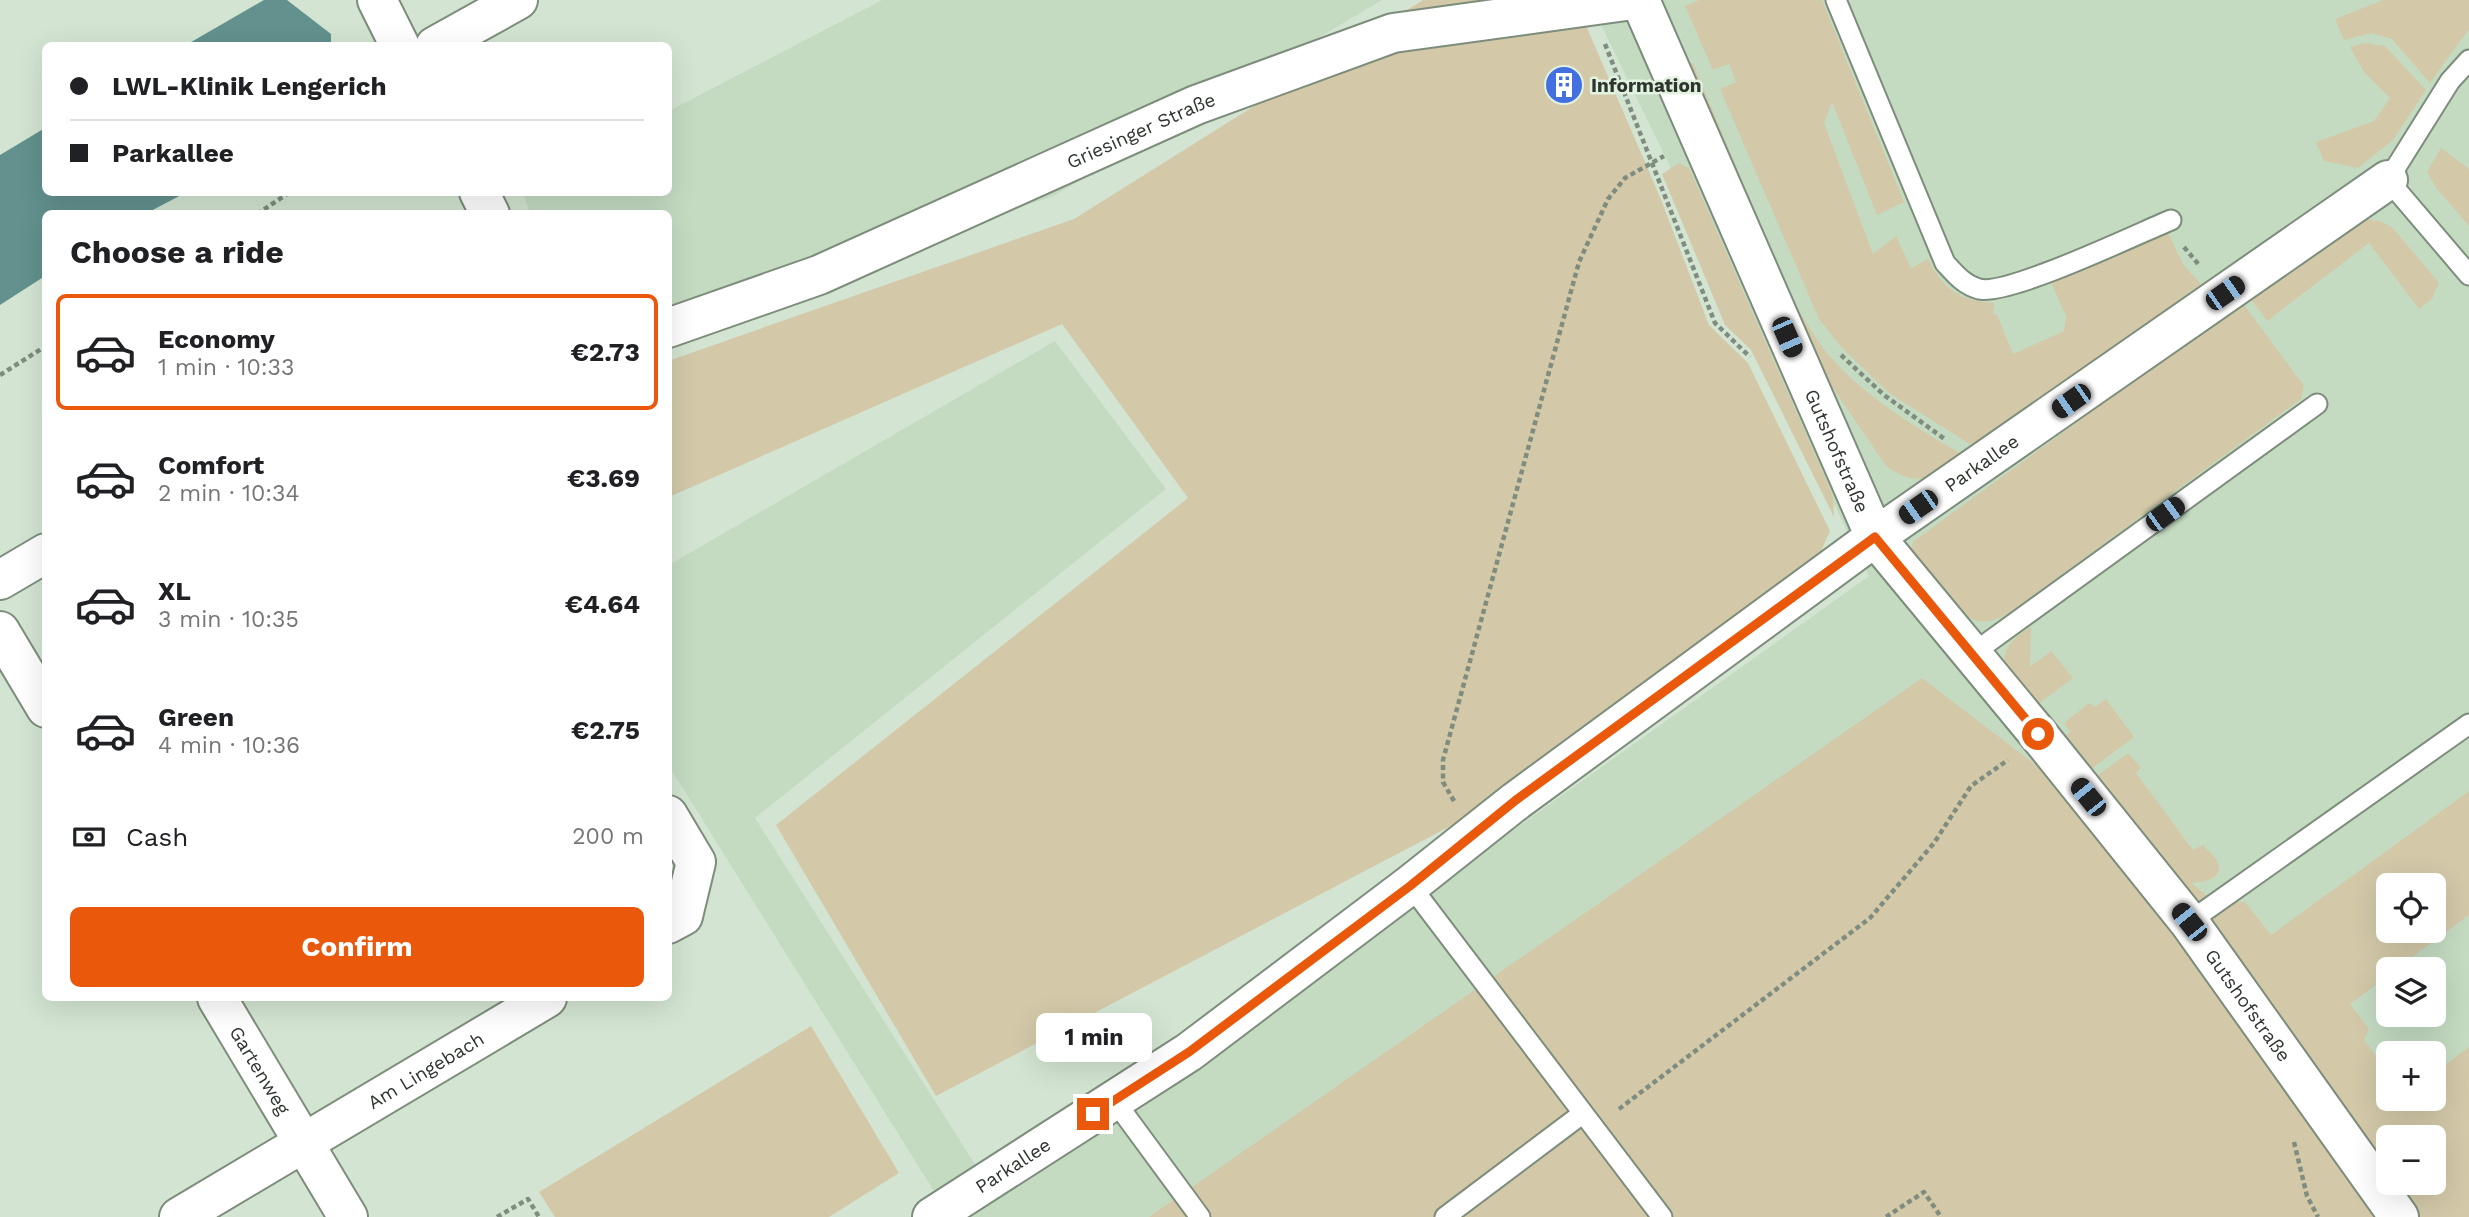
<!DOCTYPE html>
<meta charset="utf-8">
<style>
:root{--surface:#fff;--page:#f2f2f2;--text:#202124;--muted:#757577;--line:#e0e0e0;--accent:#ea580c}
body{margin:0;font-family:"Work Sans",sans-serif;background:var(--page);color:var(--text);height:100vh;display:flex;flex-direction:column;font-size:26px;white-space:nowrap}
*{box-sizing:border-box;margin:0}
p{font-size:23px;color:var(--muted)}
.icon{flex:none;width:38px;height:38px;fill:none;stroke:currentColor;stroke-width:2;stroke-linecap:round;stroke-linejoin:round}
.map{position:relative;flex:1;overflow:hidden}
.side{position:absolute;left:42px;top:210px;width:630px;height:791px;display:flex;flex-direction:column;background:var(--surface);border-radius:10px;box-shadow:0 7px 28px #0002}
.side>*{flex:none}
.top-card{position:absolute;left:42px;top:42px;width:630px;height:154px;border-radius:10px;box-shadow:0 7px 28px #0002;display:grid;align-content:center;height:154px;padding:0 28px;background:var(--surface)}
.controls{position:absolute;left:2376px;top:873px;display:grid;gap:14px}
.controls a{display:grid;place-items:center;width:70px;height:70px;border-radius:10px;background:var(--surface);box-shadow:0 7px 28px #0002;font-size:35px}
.end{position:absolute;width:32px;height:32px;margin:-16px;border:9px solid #ea580c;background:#fff;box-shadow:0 0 0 4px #fff}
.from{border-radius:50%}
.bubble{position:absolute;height:49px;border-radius:10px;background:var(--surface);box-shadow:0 7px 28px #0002;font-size:23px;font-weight:700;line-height:49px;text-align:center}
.car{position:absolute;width:21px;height:42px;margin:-21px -10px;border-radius:9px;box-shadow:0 0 5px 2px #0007;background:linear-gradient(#222 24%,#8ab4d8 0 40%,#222 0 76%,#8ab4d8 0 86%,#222 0)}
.top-card b{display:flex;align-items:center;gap:24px;height:66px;font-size:26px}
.top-card b+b{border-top:2px solid var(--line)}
.top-card i{width:18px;height:18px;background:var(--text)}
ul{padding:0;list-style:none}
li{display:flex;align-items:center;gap:21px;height:116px;margin:0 14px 10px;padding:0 14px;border:4px solid transparent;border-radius:10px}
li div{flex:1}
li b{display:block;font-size:26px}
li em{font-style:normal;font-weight:700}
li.current{border-color:var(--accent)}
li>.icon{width:63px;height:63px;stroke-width:1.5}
h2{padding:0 28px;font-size:32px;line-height:84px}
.pay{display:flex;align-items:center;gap:18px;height:77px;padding:0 28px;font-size:26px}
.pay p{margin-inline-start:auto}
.cta{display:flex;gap:14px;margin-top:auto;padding:14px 28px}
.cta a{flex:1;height:80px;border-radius:10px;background:var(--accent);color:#fff;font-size:28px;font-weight:700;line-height:80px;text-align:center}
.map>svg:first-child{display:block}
</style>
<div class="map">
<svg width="2469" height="1217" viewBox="0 0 2469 1217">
<rect width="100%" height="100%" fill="#d3e5d2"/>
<g fill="#c4dbc2" fill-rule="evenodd">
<polygon points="882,0 1382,0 1052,197 669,309 668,214 530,213 523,193 668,192 669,111"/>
<path d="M1589,0H2469V1217H950L669,766V565L1055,341L1166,489L755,818L997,1199L1869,576ZM2389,886H2434V931H2389ZM2389,970H2434V1015H2389ZM2389,1054H2434V1099H2389ZM2389,1138H2434V1183H2389Z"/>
</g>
<g fill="#d3c9a9" fill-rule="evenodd">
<polygon points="1423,0 1575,0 1660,197 1709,325 1748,363 1830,531 1820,553 1550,754 1485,808 936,1096 776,825 1188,498 1062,324 669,497 668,361 1074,219"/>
<path d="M1699,0H1822L1904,202L1877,215L1832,102L1824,123L1873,254L1896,236L1911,268L1928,259C1944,290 1959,300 1994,303L1993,313L1997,315L2013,354L2064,331L2066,316L2050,280L2168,233L2184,266L2201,284L1976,448L1889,393L1841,347L1819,319L1720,89L1736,82L1729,64L1713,70L1685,6Z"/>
<polygon points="2383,0 2469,0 2469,29 2430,83 2392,39 2372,33 2344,40 2335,19"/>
<polygon points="2365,43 2385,46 2426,90 2393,140 2358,168 2324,161 2316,142 2374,121 2390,98 2364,72 2350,47"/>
<path d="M1693,63C1715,116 1737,169 1759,221C1780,269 1799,323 1835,362C1871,401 1919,429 1965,456C1934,476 1920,490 1886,466L1820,369L1681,65Z"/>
<polygon points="2441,148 2469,169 2469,226 2437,189 2427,172"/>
<polygon points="1679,163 1689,168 1828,484 1833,497 1834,517 1751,350 1725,325 1662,174"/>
<polygon points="2363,219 2380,221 2393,228 2439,283 2432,299 2419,309 2369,243 2267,321 2250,298"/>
<path d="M2242,302L2304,386L2301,399L2009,613C1998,619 1990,623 1978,621C1955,617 1925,568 1910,550L1914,541Z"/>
<path d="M2031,627L2030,667L2051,651L2073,678L2033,708L2003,669C2005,644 2011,640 2031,627Z"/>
<path d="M1922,678L2148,851L2093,779L2128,753L2141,768L2136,773L2193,850L2203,845C2208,851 2216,857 2218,863C2224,880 2200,883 2191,883L2225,910L2234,902H2245L2271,935L2469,791V915L2396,969L2389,970V975L2350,1004L2369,1029L2364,1040L2383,1066L2389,1063V1099H2434V1073L2469,1047V1217H1149ZM2389,886H2434V931H2389ZM2389,1138H2434V1183H2389Z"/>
<polygon points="2106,699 2134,737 2090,770 2088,765 2082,770 2059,740 2070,732 2064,723 2089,703 2095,707"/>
<polygon points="811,1026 899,1173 829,1217 555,1217 539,1192"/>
</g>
<g fill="#62918e">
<polygon points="264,0 287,0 331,34 331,45 186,45"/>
<polygon points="45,128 46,192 185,193 147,213 46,214 45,276 0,305 0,155"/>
</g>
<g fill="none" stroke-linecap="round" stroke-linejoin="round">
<defs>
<g id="lane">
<path d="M1836,0L1945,263C1955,274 1964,285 1979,289C2008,296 2137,234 2171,220"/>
<polyline points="2469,60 2450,81 2388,180 2469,275"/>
<polyline points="1972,654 2317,404"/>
<polyline points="1410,885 1662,1217"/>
<polyline points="2189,922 2469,724"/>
<polyline points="1114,1100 1200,1217"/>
<polyline points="1445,1217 1582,1114"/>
</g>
<g id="street">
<polyline points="377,0 400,46"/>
<path id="s1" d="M1640,0L1875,537L2038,734L2189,922L2399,1217"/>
<polyline points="435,46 518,0"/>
<polyline points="479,192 490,214"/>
<path id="s2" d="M668,328L819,275L1196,105L1393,33L1633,0"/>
<polyline points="0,580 46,553"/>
<polyline points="0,631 46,708"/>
<polyline points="668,815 696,862 683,916 668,924"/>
<path id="s3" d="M217,998L348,1217"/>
<path id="s4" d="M179,1217L547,998"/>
<path id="s5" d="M932,1217L1189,1052L1410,885L1516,801L1875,537L2388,180"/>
</g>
</defs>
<use href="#lane" stroke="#7d8d7b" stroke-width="23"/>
<use href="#street" stroke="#7d8d7b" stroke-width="42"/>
<g stroke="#7f8c7f" stroke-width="4.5" stroke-dasharray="5 3.5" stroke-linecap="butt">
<polyline points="1605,44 1715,323 1750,357"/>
<polyline points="257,214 290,192"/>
<polyline points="2184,247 2199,265"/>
<polyline points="1841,355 1884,395 1946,440"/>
<polyline points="0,375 46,346"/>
<polyline points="1454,801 1443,782 1443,760 1579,262 1608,199 1625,178 1664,156"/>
<polyline points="1619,1109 1870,918 1934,843 1971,786 2008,760"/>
<polyline points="2294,1142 2307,1196 2318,1217"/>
<polyline points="497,1217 528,1199 539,1217"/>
<polyline points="1886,1217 1924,1192 1941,1217"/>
</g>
<use href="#lane" stroke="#fff" stroke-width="19"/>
<use href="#street" stroke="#fff" stroke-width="38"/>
</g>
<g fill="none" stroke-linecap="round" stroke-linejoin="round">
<polyline stroke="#ea580c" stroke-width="9" points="1093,1114 1189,1052 1410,886 1516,800 1875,537 2038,734"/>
</g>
<defs>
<symbol id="building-disc" viewBox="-11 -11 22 22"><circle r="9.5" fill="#446fe1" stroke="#e1f2df"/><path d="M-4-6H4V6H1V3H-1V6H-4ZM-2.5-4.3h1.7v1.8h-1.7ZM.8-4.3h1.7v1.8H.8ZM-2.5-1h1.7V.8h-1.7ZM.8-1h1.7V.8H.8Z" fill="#fff"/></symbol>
</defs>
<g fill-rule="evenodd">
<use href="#building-disc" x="1542" y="63" width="44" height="44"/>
</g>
<g text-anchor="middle" stroke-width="5" stroke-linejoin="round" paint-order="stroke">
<g font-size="19" font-weight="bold" fill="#2e352e" stroke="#e1f2df" text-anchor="start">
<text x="1591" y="92">Information</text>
</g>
<g font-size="19" fill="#2e352e" stroke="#e1f2df">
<text dy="7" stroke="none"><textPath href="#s2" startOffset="513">Griesinger Straße</textPath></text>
<text dy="7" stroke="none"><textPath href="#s1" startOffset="492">Gutshofstraße</textPath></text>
<text dy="7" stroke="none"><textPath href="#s5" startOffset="1293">Parkallee</textPath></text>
<text dy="7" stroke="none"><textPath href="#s1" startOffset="1185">Gutshofstraße</textPath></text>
<text dy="7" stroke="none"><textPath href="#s3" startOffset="84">Gartenweg</textPath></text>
<text dy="7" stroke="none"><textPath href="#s4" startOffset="287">Am Lingebach</textPath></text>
<text dy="7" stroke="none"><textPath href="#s5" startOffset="96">Parkallee</textPath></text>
</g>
</g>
</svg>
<div class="controls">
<a><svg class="icon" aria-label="locate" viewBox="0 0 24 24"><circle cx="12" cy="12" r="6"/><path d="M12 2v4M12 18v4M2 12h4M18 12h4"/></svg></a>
<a><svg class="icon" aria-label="layers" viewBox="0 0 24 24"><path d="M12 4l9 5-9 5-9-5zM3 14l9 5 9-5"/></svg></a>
<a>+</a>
<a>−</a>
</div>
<i class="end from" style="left:2038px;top:734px"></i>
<i class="end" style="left:1093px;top:1114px"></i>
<div class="bubble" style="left:1036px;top:1013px;width:116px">1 min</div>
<i class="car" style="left:2225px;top:293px;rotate:55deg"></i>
<i class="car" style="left:1787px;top:337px;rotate:156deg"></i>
<i class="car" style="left:2071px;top:401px;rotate:235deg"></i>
<i class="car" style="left:1918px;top:507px;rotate:235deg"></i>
<i class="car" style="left:2165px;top:514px;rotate:54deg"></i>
<i class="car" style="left:2088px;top:797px;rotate:321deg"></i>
<i class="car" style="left:2189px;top:922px;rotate:321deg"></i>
<div class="top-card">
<b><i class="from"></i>LWL-Klinik Lengerich</b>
<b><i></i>Parkallee</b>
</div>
<section class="side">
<h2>Choose a ride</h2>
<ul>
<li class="current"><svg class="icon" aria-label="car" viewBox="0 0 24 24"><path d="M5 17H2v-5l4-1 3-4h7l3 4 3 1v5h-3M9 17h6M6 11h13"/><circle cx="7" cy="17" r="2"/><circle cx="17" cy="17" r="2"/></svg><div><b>Economy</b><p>1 min · 10:33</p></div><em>€2.73</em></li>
<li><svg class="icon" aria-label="car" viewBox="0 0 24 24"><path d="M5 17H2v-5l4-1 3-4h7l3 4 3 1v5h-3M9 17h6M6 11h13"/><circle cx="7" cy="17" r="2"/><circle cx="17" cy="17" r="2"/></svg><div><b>Comfort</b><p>2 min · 10:34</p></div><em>€3.69</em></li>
<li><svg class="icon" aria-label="car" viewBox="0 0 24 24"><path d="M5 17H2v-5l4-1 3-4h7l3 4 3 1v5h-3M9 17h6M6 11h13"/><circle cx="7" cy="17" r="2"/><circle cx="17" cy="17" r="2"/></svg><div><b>XL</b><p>3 min · 10:35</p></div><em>€4.64</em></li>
<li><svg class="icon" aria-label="car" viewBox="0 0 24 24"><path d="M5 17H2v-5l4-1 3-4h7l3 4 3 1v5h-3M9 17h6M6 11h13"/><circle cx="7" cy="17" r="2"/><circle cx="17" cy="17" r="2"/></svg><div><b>Green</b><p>4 min · 10:36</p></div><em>€2.75</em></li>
</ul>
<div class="pay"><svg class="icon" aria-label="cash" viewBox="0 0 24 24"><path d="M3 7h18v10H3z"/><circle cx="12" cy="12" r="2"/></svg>Cash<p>200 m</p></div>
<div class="cta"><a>Confirm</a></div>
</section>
</div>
